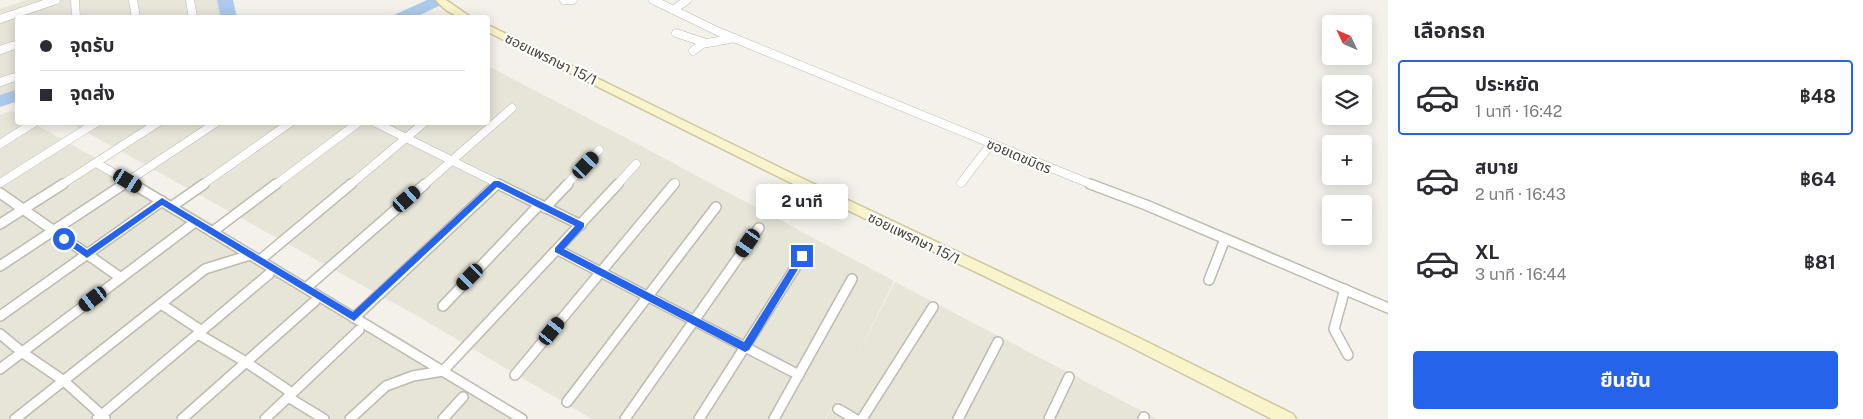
<!DOCTYPE html>
<html lang="th">
<meta charset="utf-8">
<style>
:root{--surface:#fff;--page:#f2f2f3;--text:#2b2b33;--muted:#7c7c81;--line:#e1e1e2;--accent:#2563eb}
body{margin:0;font-family:"Public Sans","Noto Sans Thai",sans-serif;background:var(--page);color:var(--text);height:100vh;display:flex;flex-direction:column;font-size:19px;white-space:nowrap}
*{box-sizing:border-box;margin:0}
p{font-size:16px;color:var(--muted)}
.icon{flex:none;width:28px;height:28px;fill:none;stroke:currentColor;stroke-width:2;stroke-linecap:round;stroke-linejoin:round}
.map{position:relative;flex:1;overflow:hidden}
.details{display:flex;flex-direction:column;background:var(--surface);width:475px}
.details>*{flex:none}
.top-card{position:absolute;left:15px;top:15px;width:475px;height:110px;border-radius:5px;box-shadow:0 2px 12px #0003;display:grid;align-content:center;height:110px;padding:0 25px;background:var(--surface)}
.needle{width:32px;rotate:314deg}
.fabs{position:absolute;left:1322px;top:15px;display:grid;gap:10px}
.fabs a{display:grid;place-items:center;width:50px;height:50px;border-radius:5px;background:var(--surface);box-shadow:0 2px 12px #0003;font-size:25px}
.end{position:absolute;width:22px;height:22px;margin:-11px;border:6px solid #2563eb;background:#fff;box-shadow:0 0 0 2px #fff}
.from{border-radius:50%}
.bubble{position:absolute;height:35px;border-radius:5px;background:var(--surface);box-shadow:0 2px 12px #0003;font-size:16px;font-weight:700;line-height:35px;text-align:center}
.car{position:absolute;width:15px;height:30px;margin:-15px -8px;border-radius:6px;box-shadow:0 0 4px 1px #0007;background:linear-gradient(#222 24%,#8ab4d8 0 40%,#222 0 76%,#8ab4d8 0 86%,#222 0)}
.top-card b{display:flex;align-items:center;gap:18px;height:48px;font-size:19px}
.top-card b+b{border-top:1px solid var(--line)}
.top-card i{width:12px;height:12px;background:var(--text)}
ul{padding:0;list-style:none}
li{display:flex;align-items:center;gap:15px;height:75px;margin:0 10px 8px;padding:0 15px;border:2px solid transparent;border-radius:5px}
li div{flex:1}
li b{display:block;font-size:19px}
li em{font-style:normal;font-weight:700}
li.current{border-color:var(--accent)}
li>.icon{width:45px;height:45px;stroke-width:1.5}
h2{padding:0 25px;font-size:22px;line-height:60px}
.button{display:flex;gap:10px;margin-top:auto;padding:10px 25px}
.button a{flex:1;height:58px;border-radius:5px;background:var(--accent);color:#fff;font-size:20px;font-weight:700;line-height:58px;text-align:center}
main{display:flex;flex:1;min-height:0}
.map>svg:first-child{display:block}
</style>
<main>
<div class="map">
<svg width="1388" height="419" viewBox="0 0 1388 419">
<rect width="100%" height="100%" fill="#f3f1ea"/>
<g fill="#e7e4d8">
<polygon points="26,0 232,0 237,17 18,18 17,96 0,103 0,9"/>
<polygon points="488,66 626,138 894,281 851,367 895,282 1157,419 826,419 836,398 825,419 592,419 414,314 70,123 488,122"/>
<polygon points="11,111 17,114 18,122 33,123 221,228 228,248 236,245 238,264 264,257 414,346 520,419 0,419 0,115"/>
</g>
<g fill="none" stroke-linecap="round" stroke-linejoin="round">
<g fill="#abcaeb" fill-rule="evenodd">
<polygon points="217,0 233,0 237,18 221,18"/>
<polygon points="427,0 448,0 445,3 414,18 393,18 394,15"/>
<polygon points="18,89 18,101 0,107 0,95"/>
</g>
<defs>
<g id="street-far1">
<polyline points="75,0 76,18"/>
<polyline points="133,0 136,18"/>
<polyline points="190,0 193,18"/>
<polyline points="564,0 573,0"/>
<polyline points="653,0 719,32 1093,185"/>
<polyline points="673,10 687,0"/>
<polyline points="0,19 56,0"/>
<polyline points="676,33 706,43"/>
<polyline points="0,50 18,44"/>
<polyline points="693,51 702,44 735,38"/>
<polyline points="0,82 18,76"/>
<polyline points="374,122 501,185"/>
<polyline points="0,144 35,122"/>
<polyline points="96,163 135,185"/>
<polyline points="0,183 97,122"/>
<polyline points="961,183 991,144"/>
<polyline points="61,185 159,122"/>
<polyline points="122,185 217,122"/>
<polyline points="202,185 291,122"/>
<polyline points="275,185 359,122"/>
<polyline points="350,185 425,122"/>
<polyline points="424,185 512,108"/>
<polyline points="566,185 599,150"/>
<polyline points="617,185 636,164"/>
<polyline points="673,185 675,183"/>
</g>
<g id="street">
<polyline points="133,184 522,419"/>
<polyline points="498,184 581,225"/>
<polyline points="1090,184 1146,205 1388,308"/>
<polyline points="0,193 121,278"/>
<polyline points="171,207 204,184"/>
<polyline points="545,208 568,184"/>
<polyline points="0,224 63,184"/>
<polyline points="212,232 276,184"/>
<polyline points="558,250 799,375"/>
<polyline points="260,260 351,184"/>
<polyline points="0,266 124,184"/>
<polyline points="1209,280 1225,239"/>
<polyline points="306,288 425,184"/>
<polyline points="1345,289 1334,329 1348,355"/>
<polyline points="161,304 202,331"/>
<polyline points="443,306 539,205"/>
<polyline points="0,316 162,201"/>
<polyline points="354,318 497,184"/>
<polyline points="0,334 23,353 64,381 105,418"/>
<polyline points="198,334 246,362 292,393"/>
<polyline points="0,369 195,222"/>
<polyline points="515,375 674,184"/>
<polyline points="288,397 324,419"/>
<polyline points="567,402 716,207"/>
<polyline points="838,409 855,419"/>
<polyline points="15,419 205,269 250,255"/>
<polyline points="97,419 269,274"/>
<polyline points="182,419 315,301"/>
<polyline points="265,419 359,330"/>
<polyline points="350,419 386,386 413,376 443,371 618,184"/>
<polyline points="443,419 463,397"/>
<polyline points="625,419 759,228"/>
<polyline points="699,419 802,257"/>
<polyline points="774,419 852,279"/>
<polyline points="862,419 933,307"/>
<polyline points="958,419 998,342"/>
<polyline points="1049,419 1069,377"/>
<polyline points="1143,419 1144,417"/>
</g>
<g id="secondary">
<path d="M436,0H446L472,18C456,18 446,12 436,0Z"/>
<polygon points="488,25 793,174 1129,333 1293,414 1296,419 1272,419 1119,341 785,180 488,32"/>
</g>
</defs>
<use href="#street-far1" stroke="#bebaad" stroke-width="9"/>
<use href="#street" stroke="#bebaad" stroke-width="12"/>
<use href="#secondary" stroke="#cfc79c" stroke-width="3"/>
<use href="#street-far1" stroke="#fff" stroke-width="8"/>
<use href="#street" stroke="#fff" stroke-width="9"/>
<use href="#secondary" fill="#faf4cc" fill-rule="evenodd"/>
</g>
<polygon fill="#2563eb" points="494,181 499,181 584,223 584,227 564,249 744,342 799,254 805,254 806,256 749,350 745,352 555,252 555,248 575,226 497,187 354,321 162,205 87,258 60,239 64,235 67,236 87,250 162,198 353,312"/>
<g text-anchor="middle" stroke-width="4.5" stroke-linejoin="round" paint-order="stroke">
<g font-size="14" fill="#474338" stroke="#fff">
<text transform="translate(551 59) rotate(26)" y="5">ซอยแพรกษา 15/1</text>
<text transform="translate(1019 156) rotate(23)" y="5">ซอยเดชมิตร</text>
<text transform="translate(914 238) rotate(26)" y="5">ซอยแพรกษา 15/1</text>
</g>
</g>
</svg>
<div class="fabs">
<a><svg class="needle" viewBox="-14 -14 28 28"><path d="M0-13l5 13h-10z" fill="#e53935"/><path d="M0 13l5-13h-10z" fill="#7c7c81"/></svg></a>
<a><svg class="icon" aria-label="layers" viewBox="0 0 24 24"><path d="M12 4l9 5-9 5-9-5zM3 14l9 5 9-5"/></svg></a>
<a>+</a>
<a>−</a>
</div>
<i class="end from" style="left:64px;top:239px"></i>
<i class="end" style="left:802px;top:256px"></i>
<div class="bubble" style="left:756px;top:184px;width:92px">2 นาที</div>
<i class="car" style="left:586px;top:165px;rotate:43deg"></i>
<i class="car" style="left:128px;top:181px;rotate:121deg"></i>
<i class="car" style="left:407px;top:199px;rotate:49deg"></i>
<i class="car" style="left:748px;top:243px;rotate:215deg"></i>
<i class="car" style="left:470px;top:277px;rotate:224deg"></i>
<i class="car" style="left:93px;top:299px;rotate:233deg"></i>
<i class="car" style="left:552px;top:331px;rotate:39deg"></i>
<div class="top-card">
<b><i class="from"></i>จุดรับ</b>
<b><i></i>จุดส่ง</b>
</div>
</div>
<section class="details">
<h2>เลือกรถ</h2>
<ul>
<li class="current"><svg class="icon" aria-label="car" viewBox="0 0 24 24"><path d="M5 17H2v-5l4-1 3-4h7l3 4 3 1v5h-3M9 17h6M6 11h13"/><circle cx="7" cy="17" r="2"/><circle cx="17" cy="17" r="2"/></svg><div><b>ประหยัด</b><p>1 นาที · 16:42</p></div><em>฿48</em></li>
<li><svg class="icon" aria-label="car" viewBox="0 0 24 24"><path d="M5 17H2v-5l4-1 3-4h7l3 4 3 1v5h-3M9 17h6M6 11h13"/><circle cx="7" cy="17" r="2"/><circle cx="17" cy="17" r="2"/></svg><div><b>สบาย</b><p>2 นาที · 16:43</p></div><em>฿64</em></li>
<li><svg class="icon" aria-label="car" viewBox="0 0 24 24"><path d="M5 17H2v-5l4-1 3-4h7l3 4 3 1v5h-3M9 17h6M6 11h13"/><circle cx="7" cy="17" r="2"/><circle cx="17" cy="17" r="2"/></svg><div><b>XL</b><p>3 นาที · 16:44</p></div><em>฿81</em></li>
</ul>
<div class="button"><a>ยืนยัน</a></div>
</section>
</main>
